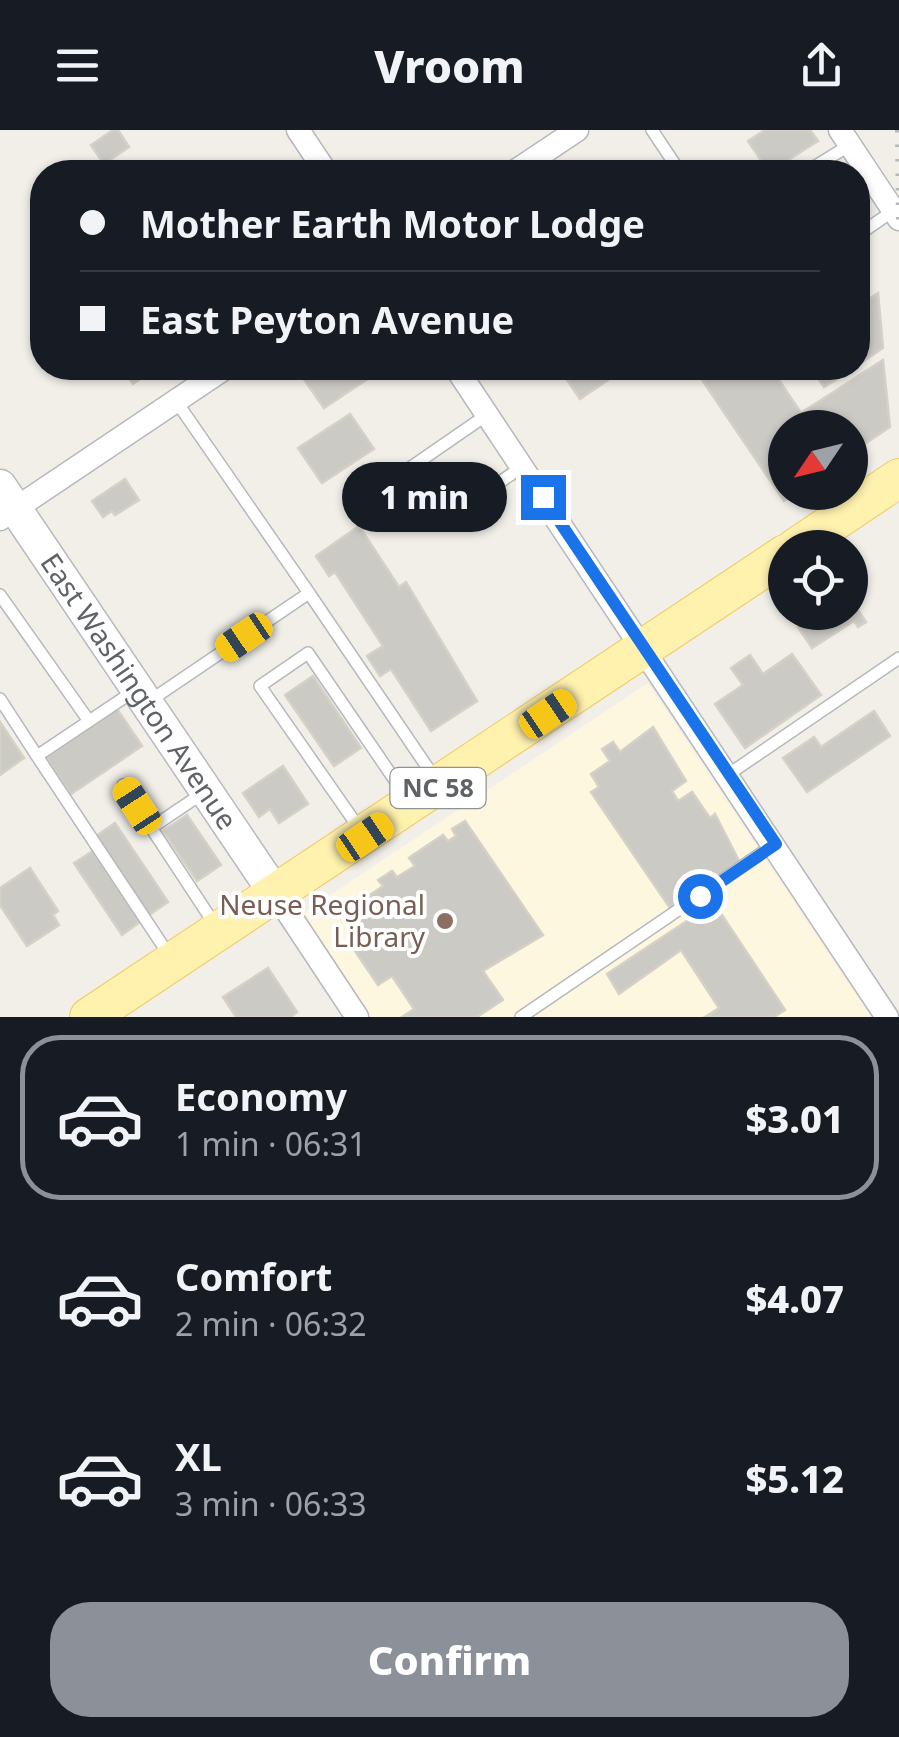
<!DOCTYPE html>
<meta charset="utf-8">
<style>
:root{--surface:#171b24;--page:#242831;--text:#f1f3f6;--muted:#9ea1a6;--line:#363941;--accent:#8c9099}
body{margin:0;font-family:"Noto Sans",sans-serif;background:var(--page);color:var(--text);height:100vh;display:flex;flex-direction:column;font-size:38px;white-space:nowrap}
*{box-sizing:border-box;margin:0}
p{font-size:32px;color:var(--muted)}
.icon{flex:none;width:55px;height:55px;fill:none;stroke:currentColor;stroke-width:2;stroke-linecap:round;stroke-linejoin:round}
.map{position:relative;height:887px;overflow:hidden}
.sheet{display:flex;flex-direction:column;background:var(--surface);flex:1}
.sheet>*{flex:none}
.banner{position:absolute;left:30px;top:30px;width:840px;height:220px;border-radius:40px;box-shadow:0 2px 8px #0004;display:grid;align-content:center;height:220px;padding:0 50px;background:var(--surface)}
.needle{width:65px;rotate:235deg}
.buttons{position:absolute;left:768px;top:280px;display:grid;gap:20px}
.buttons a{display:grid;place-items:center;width:100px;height:100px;border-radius:50%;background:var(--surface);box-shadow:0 2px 8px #0004;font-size:50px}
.end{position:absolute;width:45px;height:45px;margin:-22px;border:12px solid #1a73e8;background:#fff;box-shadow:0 0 0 5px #fff}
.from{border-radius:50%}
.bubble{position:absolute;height:70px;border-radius:35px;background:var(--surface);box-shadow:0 2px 8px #0004;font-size:32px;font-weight:800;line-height:70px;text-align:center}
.car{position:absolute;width:30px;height:60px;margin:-30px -15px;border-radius:12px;box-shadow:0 0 8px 2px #0007;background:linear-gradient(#f5c518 24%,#345 0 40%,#f5c518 0 76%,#345 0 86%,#f5c518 0)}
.banner b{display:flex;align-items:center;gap:35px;height:95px;font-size:38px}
.banner b+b{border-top:2px solid var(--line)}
.banner i{width:25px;height:25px;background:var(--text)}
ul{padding:18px 0 0;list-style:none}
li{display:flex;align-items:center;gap:30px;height:165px;margin:0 20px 15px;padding:0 30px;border:5px solid transparent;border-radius:40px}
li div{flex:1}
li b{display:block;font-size:38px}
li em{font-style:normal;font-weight:800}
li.on{border-color:var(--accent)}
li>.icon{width:90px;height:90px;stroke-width:1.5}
.button{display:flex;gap:20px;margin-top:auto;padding:20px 50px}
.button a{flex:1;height:115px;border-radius:40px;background:var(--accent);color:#fff;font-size:40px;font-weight:800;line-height:115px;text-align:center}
header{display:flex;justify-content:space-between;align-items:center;height:130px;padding:0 50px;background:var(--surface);font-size:45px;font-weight:800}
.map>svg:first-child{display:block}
</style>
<header><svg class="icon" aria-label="menu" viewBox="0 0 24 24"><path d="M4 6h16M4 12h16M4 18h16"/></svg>Vroom<svg class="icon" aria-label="share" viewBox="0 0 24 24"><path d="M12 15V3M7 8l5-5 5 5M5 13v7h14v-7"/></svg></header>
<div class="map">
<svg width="899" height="887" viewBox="0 0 899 887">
<rect width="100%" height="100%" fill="#f1efe8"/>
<polygon fill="#fef7e0" points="648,553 871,887 370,887 302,784"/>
<g fill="#cccac5" stroke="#d6d1c6" stroke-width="2.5">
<polygon points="113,0 118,0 129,17 104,34 91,15"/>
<polygon points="765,0 810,0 818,11 769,42 748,11"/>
<polygon points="878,163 883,218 858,235 858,176"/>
<polygon points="883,230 890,297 850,324 850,298 785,298 785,362 797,362 784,371 694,238 771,238 801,283"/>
<polygon points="122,238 156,238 133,254"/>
<polygon points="296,238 384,238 324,278"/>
<polygon points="559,238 617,238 620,242 580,269"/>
<polygon points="811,238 854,238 824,257"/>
<polygon points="350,284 374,319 322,353 298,318"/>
<polygon points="125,349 139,370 115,385 112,381 103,387 92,371"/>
<polygon points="359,396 399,457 406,452 477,571 431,601 391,539 380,546 367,526 383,516 335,442 329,446 316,426"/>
<polygon points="850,468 866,492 858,497 854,491 812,518 798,497 820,482 850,482"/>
<polygon points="792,524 821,565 745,618 715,574 743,555 731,538 750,525 763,544"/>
<polygon points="313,546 361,618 334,636 285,565"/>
<polygon points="117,579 142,616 71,664 46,628"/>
<polygon points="874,581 890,606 807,662 783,628 814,607 821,617"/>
<polygon points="0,592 24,628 0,645"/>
<polygon points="653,597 686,651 672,661 678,671 692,662 710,688 715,684 739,731 670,778 591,662 599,657 591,644 610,631 602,619 613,612 620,622"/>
<polygon points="283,636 308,674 279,693 270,679 259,687 243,663"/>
<polygon points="187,685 221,735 197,751 163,701"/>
<polygon points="465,691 543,805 483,841 503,870 477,887 402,887 414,879 392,846 378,855 351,815 365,805 348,780 383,756 378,750 392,741 397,747 415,736 409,728 413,725 443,705 448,711 456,706 452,699"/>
<polygon points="115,693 168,772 149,785 96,706"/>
<polygon points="93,721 140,792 122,805 74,733"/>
<polygon points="30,738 58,781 53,785 59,795 27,816 0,775 0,758"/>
<polygon points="714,773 785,880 774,887 705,887 719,878 681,820 619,864 607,844"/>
<polygon points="268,838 297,882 291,887 236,887 223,867"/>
</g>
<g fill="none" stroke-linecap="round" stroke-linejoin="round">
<defs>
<g id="lane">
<polyline points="652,0 680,42"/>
<polyline points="806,42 850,15"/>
<polyline points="858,105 893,81"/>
<polyline points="176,271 309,463"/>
<polyline points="488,284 391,351 414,387 449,388 523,336"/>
<polyline points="0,465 89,591"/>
<polyline points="0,569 37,626 134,561"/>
<polyline points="151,570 309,463 436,650"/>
<polyline points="37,626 169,825"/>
<polyline points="729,644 899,528"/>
<polyline points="123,655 215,795"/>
<polyline points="151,698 206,661"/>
<polyline points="359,698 260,556 308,523 407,668"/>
<polyline points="521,887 775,714"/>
</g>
<g id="street">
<polyline points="298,0 326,42"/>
<polyline points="840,0 899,89"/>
<polyline points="514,42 577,0"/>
<polyline points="456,238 887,887"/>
<polyline points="0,389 225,238"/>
<polyline points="277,766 357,887"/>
</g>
<g id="secondary">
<path id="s1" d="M0,356L277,766"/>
</g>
<g id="primary">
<polyline points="795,418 899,348"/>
<polyline points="89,887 785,424"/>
</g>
</defs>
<use href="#lane" stroke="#b5b8bc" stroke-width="14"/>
<use href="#street" stroke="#b5b8bc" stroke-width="25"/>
<use href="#secondary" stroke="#b6babf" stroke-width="35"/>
<use href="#primary" stroke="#f2c960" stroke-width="40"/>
<use href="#lane" stroke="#fff" stroke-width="11"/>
<use href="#street" stroke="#fff" stroke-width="22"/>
<use href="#secondary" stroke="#fff" stroke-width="32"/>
<use href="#primary" stroke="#fff2af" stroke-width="38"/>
<polyline stroke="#b6b7b8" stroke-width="6" stroke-dasharray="2.5 12" stroke-linecap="butt" points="898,0 899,92"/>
</g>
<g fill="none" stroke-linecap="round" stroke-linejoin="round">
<polyline stroke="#1a73e8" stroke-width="12" points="543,367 776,714 700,766"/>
</g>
<circle fill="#8d6e63" stroke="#fff" stroke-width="4" cx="445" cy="791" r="10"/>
<g text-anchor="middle" stroke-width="8" stroke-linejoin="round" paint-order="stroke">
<rect fill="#fff" stroke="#8f9295" stroke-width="2.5" x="390.5" y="638" width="95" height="40" rx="8"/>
<g font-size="25" font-weight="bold" fill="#5f6368">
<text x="438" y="667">NC 58</text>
</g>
<g font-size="28" fill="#5f6368" stroke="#fff">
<text dy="10" stroke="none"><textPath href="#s1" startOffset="248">East Washington Avenue</textPath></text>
</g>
<g font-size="28" fill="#785e54" stroke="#fff" text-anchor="end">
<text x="425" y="785">Neuse Regional<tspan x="425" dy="32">Library</tspan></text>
</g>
</g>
</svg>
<div class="buttons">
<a><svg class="needle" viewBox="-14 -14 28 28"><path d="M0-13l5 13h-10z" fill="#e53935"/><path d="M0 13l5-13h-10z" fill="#9ea1a6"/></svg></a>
<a><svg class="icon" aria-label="locate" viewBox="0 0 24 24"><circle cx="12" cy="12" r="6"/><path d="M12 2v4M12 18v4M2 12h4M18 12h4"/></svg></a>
</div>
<i class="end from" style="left:700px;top:766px"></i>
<i class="end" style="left:543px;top:367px"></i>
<div class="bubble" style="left:342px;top:332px;width:165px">1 min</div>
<i class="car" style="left:244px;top:507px;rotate:236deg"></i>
<i class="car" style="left:548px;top:584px;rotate:56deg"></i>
<i class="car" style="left:137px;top:676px;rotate:327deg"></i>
<i class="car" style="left:365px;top:707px;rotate:56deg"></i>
<div class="banner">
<b><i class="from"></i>Mother Earth Motor Lodge</b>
<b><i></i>East Peyton Avenue</b>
</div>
</div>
<section class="sheet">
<ul>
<li class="on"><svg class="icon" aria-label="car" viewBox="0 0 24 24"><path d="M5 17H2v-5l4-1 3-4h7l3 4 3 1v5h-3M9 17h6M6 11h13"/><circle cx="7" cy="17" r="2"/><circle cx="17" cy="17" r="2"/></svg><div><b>Economy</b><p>1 min · 06:31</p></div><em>$3.01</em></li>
<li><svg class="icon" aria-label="car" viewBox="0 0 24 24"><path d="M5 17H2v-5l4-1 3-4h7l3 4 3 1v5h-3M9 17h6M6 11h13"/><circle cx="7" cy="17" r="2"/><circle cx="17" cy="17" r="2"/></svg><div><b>Comfort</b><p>2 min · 06:32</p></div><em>$4.07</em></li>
<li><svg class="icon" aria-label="car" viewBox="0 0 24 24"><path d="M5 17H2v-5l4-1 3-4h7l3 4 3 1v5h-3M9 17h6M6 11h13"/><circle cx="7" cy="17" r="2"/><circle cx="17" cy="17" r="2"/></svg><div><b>XL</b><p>3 min · 06:33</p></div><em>$5.12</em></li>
</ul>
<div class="button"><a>Confirm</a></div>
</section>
